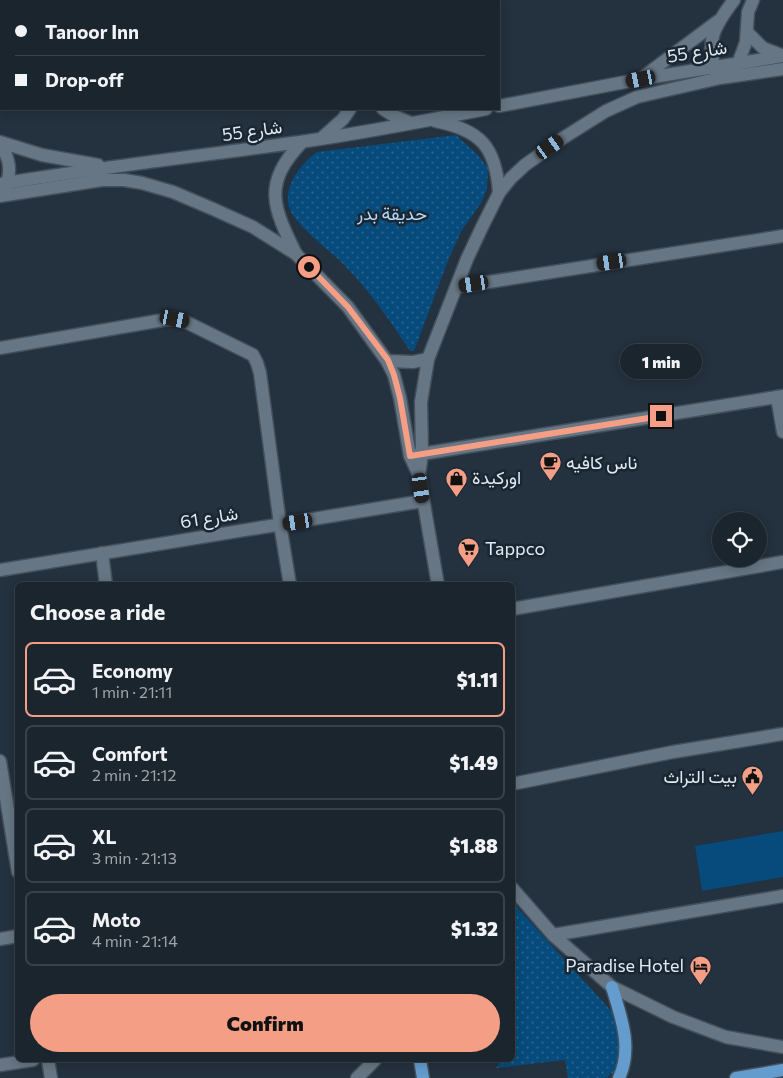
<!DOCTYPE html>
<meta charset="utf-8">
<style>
:root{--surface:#1b252e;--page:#28313a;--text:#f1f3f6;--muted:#a0a5aa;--line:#39424a;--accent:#f49e86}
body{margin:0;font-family:Commissioner,Vazirmatn,sans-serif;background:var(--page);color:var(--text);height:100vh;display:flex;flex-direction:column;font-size:19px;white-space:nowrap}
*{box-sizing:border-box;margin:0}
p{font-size:16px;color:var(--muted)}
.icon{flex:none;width:28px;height:28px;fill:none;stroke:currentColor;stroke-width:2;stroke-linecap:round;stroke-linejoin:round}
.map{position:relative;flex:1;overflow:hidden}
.side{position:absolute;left:15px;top:582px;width:500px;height:480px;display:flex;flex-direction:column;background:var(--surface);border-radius:8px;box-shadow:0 2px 12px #0003,0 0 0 1px var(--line)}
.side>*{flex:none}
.hud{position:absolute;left:0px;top:0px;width:500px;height:110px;box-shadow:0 2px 12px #0003,0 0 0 1px var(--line);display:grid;align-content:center;height:110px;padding:0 15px;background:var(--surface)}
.fabs{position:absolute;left:712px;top:512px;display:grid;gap:10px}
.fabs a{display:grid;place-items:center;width:55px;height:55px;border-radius:50%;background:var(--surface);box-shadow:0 2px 12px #0003,0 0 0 1px var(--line);font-size:25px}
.end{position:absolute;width:22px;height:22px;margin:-11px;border:6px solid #f49e86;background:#111;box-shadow:0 0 0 2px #111}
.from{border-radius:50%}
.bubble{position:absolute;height:35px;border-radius:18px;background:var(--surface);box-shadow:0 2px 12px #0003,0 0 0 1px var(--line);font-size:16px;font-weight:800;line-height:35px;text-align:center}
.car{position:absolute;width:15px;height:30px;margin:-15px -8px;border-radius:6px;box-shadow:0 0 4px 1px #0007;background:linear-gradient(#222 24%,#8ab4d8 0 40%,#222 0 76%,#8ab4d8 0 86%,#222 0)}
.hud b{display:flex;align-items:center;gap:18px;height:48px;font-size:19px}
.hud b+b{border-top:1px solid var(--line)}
.hud i{width:12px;height:12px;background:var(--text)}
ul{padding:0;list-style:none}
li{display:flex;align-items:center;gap:15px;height:75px;margin:0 10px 8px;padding:0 5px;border:2px solid var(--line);border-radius:8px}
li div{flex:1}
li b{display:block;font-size:19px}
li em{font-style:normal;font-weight:800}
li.current{border-color:var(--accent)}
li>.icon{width:45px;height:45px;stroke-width:1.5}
h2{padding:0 15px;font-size:22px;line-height:60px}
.action{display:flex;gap:10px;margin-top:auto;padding:10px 15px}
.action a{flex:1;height:58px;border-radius:30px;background:var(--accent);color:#111;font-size:20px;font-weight:800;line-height:58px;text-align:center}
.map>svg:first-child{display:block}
</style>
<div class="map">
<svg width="783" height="1078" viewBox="0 0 783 1078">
<defs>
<pattern id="park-dots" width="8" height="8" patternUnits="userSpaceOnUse" patternTransform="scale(1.25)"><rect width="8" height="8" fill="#064b7b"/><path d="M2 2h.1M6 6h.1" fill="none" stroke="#2a658e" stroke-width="1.8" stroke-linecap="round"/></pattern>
</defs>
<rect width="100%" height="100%" fill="#24313e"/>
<polygon fill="#064b7b" points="783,831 783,877 702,891 695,846"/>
<g fill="url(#park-dots)">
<path d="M456,135L478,155L488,168L487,189L481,203L462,230L449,258L414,351H410C390,321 370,291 344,265C330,250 295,226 289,207C283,187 301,163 317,152Z"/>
<polygon points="513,903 615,1015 620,1049 615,1071 606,1078 568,1078 565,1060 496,1068 502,1060 512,1060"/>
</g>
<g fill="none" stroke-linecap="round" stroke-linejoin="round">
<defs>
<g id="minor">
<polyline points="348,0 348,1"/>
<polyline points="53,1 61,0"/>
<polyline points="0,9 1,9"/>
<polyline points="747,32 763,48 781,55"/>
<polyline points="736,69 746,42 748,12 753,0"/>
<path d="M717,73C704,42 715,25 734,0"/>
<polyline points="643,77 718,21"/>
<polyline points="499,106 641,79 783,56"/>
<polyline points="383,109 394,116 411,123"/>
<path d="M435,121C481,130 496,147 499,193"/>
<polyline points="323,137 343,119 350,109"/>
<polyline points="0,142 42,155 98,165"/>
<path d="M0,146C11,158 11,174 5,189"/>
<path d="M0,184C99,167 200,156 300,142C363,133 425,121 486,109"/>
<polyline points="0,196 102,180 124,180 142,183 173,192 213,209 253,227 296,254 348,307 387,361 394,375 400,398 410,456 419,475"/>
<path d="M296,254C273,207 262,184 302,142"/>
<polyline points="457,287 783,236"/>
<polyline points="0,348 163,320 175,319 186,322 253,355 257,363 260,373 280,524 290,585"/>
<polyline points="387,361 413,362 428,359"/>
<polyline points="777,397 783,432"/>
<polyline points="415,455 783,396"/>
<polyline points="102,553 106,585"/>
<polyline points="0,570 423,501"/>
<polyline points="438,585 419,475 422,454 421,402 428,359 467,259 482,227 499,193 511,178 525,165 563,138 606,111 637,97 720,78 783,69"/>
<polyline points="512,609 783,562"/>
<polyline points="0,761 18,872"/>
<polyline points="512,784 673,752 783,734"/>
<polyline points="512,888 553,935 612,987 673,1017 726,1037 783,1047"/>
<polyline points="553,935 783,896"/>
<polyline points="0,939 18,936"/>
<polyline points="48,1060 51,1078"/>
<polyline points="0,1065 33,1060"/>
<polyline points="357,1078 375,1060"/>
</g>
<g id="major">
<path d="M612,987C621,1017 633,1048 619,1078"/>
<polyline points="420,1060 423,1078"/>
<polyline points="736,1078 783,1070"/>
</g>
</defs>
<use href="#minor" stroke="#434f5a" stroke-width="15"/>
<use href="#major" stroke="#434f5a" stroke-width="15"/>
<use href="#minor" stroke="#667684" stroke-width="12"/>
<use href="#major" stroke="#639ccd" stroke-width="12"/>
</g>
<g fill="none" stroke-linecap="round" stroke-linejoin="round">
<polyline stroke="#f49e86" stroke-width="6" points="309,267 348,307 388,360 394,375 400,398 410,456 661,416"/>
</g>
<defs>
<symbol id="cafe-pin" viewBox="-11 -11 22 30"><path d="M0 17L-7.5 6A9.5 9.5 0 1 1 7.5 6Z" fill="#f49e86" stroke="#1a2733"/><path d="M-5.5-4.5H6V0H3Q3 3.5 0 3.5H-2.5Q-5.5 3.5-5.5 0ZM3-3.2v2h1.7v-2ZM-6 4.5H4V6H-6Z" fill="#111"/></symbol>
<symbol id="shop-pin" viewBox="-11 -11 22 30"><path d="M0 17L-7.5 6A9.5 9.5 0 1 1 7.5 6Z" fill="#f49e86" stroke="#1a2733"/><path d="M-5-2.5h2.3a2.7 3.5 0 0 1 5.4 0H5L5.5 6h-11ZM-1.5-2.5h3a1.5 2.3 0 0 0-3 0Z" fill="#111"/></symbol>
<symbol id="supermarket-pin" viewBox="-11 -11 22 30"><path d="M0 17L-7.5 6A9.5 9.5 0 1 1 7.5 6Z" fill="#f49e86" stroke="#1a2733"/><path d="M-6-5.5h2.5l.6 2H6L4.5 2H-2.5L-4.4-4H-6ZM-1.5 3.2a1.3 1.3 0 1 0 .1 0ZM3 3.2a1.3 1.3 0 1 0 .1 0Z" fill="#111"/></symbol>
<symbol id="civic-pin" viewBox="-11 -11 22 30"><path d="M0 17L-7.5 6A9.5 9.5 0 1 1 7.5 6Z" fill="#f49e86" stroke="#1a2733"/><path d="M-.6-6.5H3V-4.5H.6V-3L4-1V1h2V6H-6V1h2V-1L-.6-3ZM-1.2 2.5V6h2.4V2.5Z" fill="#111"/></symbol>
<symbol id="hotel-pin" viewBox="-11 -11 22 30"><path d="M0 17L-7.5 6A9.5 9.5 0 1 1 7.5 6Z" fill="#f49e86" stroke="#1a2733"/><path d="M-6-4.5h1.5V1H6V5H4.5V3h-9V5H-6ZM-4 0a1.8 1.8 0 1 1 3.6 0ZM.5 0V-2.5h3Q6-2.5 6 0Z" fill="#111"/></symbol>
</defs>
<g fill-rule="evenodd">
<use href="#cafe-pin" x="538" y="450" width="25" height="34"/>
<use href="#shop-pin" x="444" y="466" width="25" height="34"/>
<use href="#supermarket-pin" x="456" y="536" width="25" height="34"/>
<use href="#civic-pin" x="740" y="764" width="25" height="34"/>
<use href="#hotel-pin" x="688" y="954" width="25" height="34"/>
</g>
<g text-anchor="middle" stroke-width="5" stroke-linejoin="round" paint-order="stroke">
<g font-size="18" fill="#e1eaf2" stroke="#1a2733">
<text transform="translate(697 52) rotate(-9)" y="6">شارع 55</text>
<text transform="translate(252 131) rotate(-8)" y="6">شارع 55</text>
<text transform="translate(209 518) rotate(-9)" y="6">شارع 61</text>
</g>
<g font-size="18" fill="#b4d8f9" stroke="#1a2733">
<text x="392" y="220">حديقة بدر</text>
</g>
<g font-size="18" fill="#e1eaf2" stroke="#1a2733" text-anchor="start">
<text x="566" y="469">ناس كافيه</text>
<text x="472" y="484">اوركيدة</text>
<text x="485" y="555">Tappco</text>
<text x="737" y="783" text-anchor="end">بيت التراث</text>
<text x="684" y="972" text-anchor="end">Paradise Hotel</text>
</g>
</g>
</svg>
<div class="fabs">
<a><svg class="icon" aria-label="locate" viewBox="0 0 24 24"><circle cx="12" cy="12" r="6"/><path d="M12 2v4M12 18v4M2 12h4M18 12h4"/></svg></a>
</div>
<i class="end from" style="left:309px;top:267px"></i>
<i class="end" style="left:661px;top:416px"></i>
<div class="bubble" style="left:620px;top:344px;width:82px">1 min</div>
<i class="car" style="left:641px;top:79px;rotate:259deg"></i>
<i class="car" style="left:550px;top:147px;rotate:55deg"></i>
<i class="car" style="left:612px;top:262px;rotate:261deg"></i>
<i class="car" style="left:474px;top:284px;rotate:261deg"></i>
<i class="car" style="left:175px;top:319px;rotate:101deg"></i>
<i class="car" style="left:421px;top:488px;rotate:172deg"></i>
<i class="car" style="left:298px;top:522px;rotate:261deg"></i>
<div class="hud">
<b><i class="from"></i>Tanoor Inn</b>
<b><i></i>Drop-off</b>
</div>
<section class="side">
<h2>Choose a ride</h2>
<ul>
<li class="current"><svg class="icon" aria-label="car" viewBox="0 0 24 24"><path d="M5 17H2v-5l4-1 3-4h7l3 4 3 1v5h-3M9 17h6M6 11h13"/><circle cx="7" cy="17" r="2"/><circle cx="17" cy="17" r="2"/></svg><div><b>Economy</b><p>1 min · 21:11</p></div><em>$1.11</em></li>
<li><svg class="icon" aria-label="car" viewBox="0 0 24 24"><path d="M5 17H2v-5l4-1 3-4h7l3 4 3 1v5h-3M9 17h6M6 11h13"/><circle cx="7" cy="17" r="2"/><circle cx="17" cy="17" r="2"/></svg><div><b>Comfort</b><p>2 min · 21:12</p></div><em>$1.49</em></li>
<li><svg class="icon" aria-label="car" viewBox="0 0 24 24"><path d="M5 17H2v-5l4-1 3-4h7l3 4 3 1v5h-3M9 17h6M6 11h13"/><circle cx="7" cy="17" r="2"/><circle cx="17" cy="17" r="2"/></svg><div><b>XL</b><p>3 min · 21:13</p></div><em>$1.88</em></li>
<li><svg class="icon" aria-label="car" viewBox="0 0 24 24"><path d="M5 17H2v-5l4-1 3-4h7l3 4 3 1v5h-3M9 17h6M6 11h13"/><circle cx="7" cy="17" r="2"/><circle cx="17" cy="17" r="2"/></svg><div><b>Moto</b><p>4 min · 21:14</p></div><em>$1.32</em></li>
</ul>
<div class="action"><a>Confirm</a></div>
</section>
</div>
